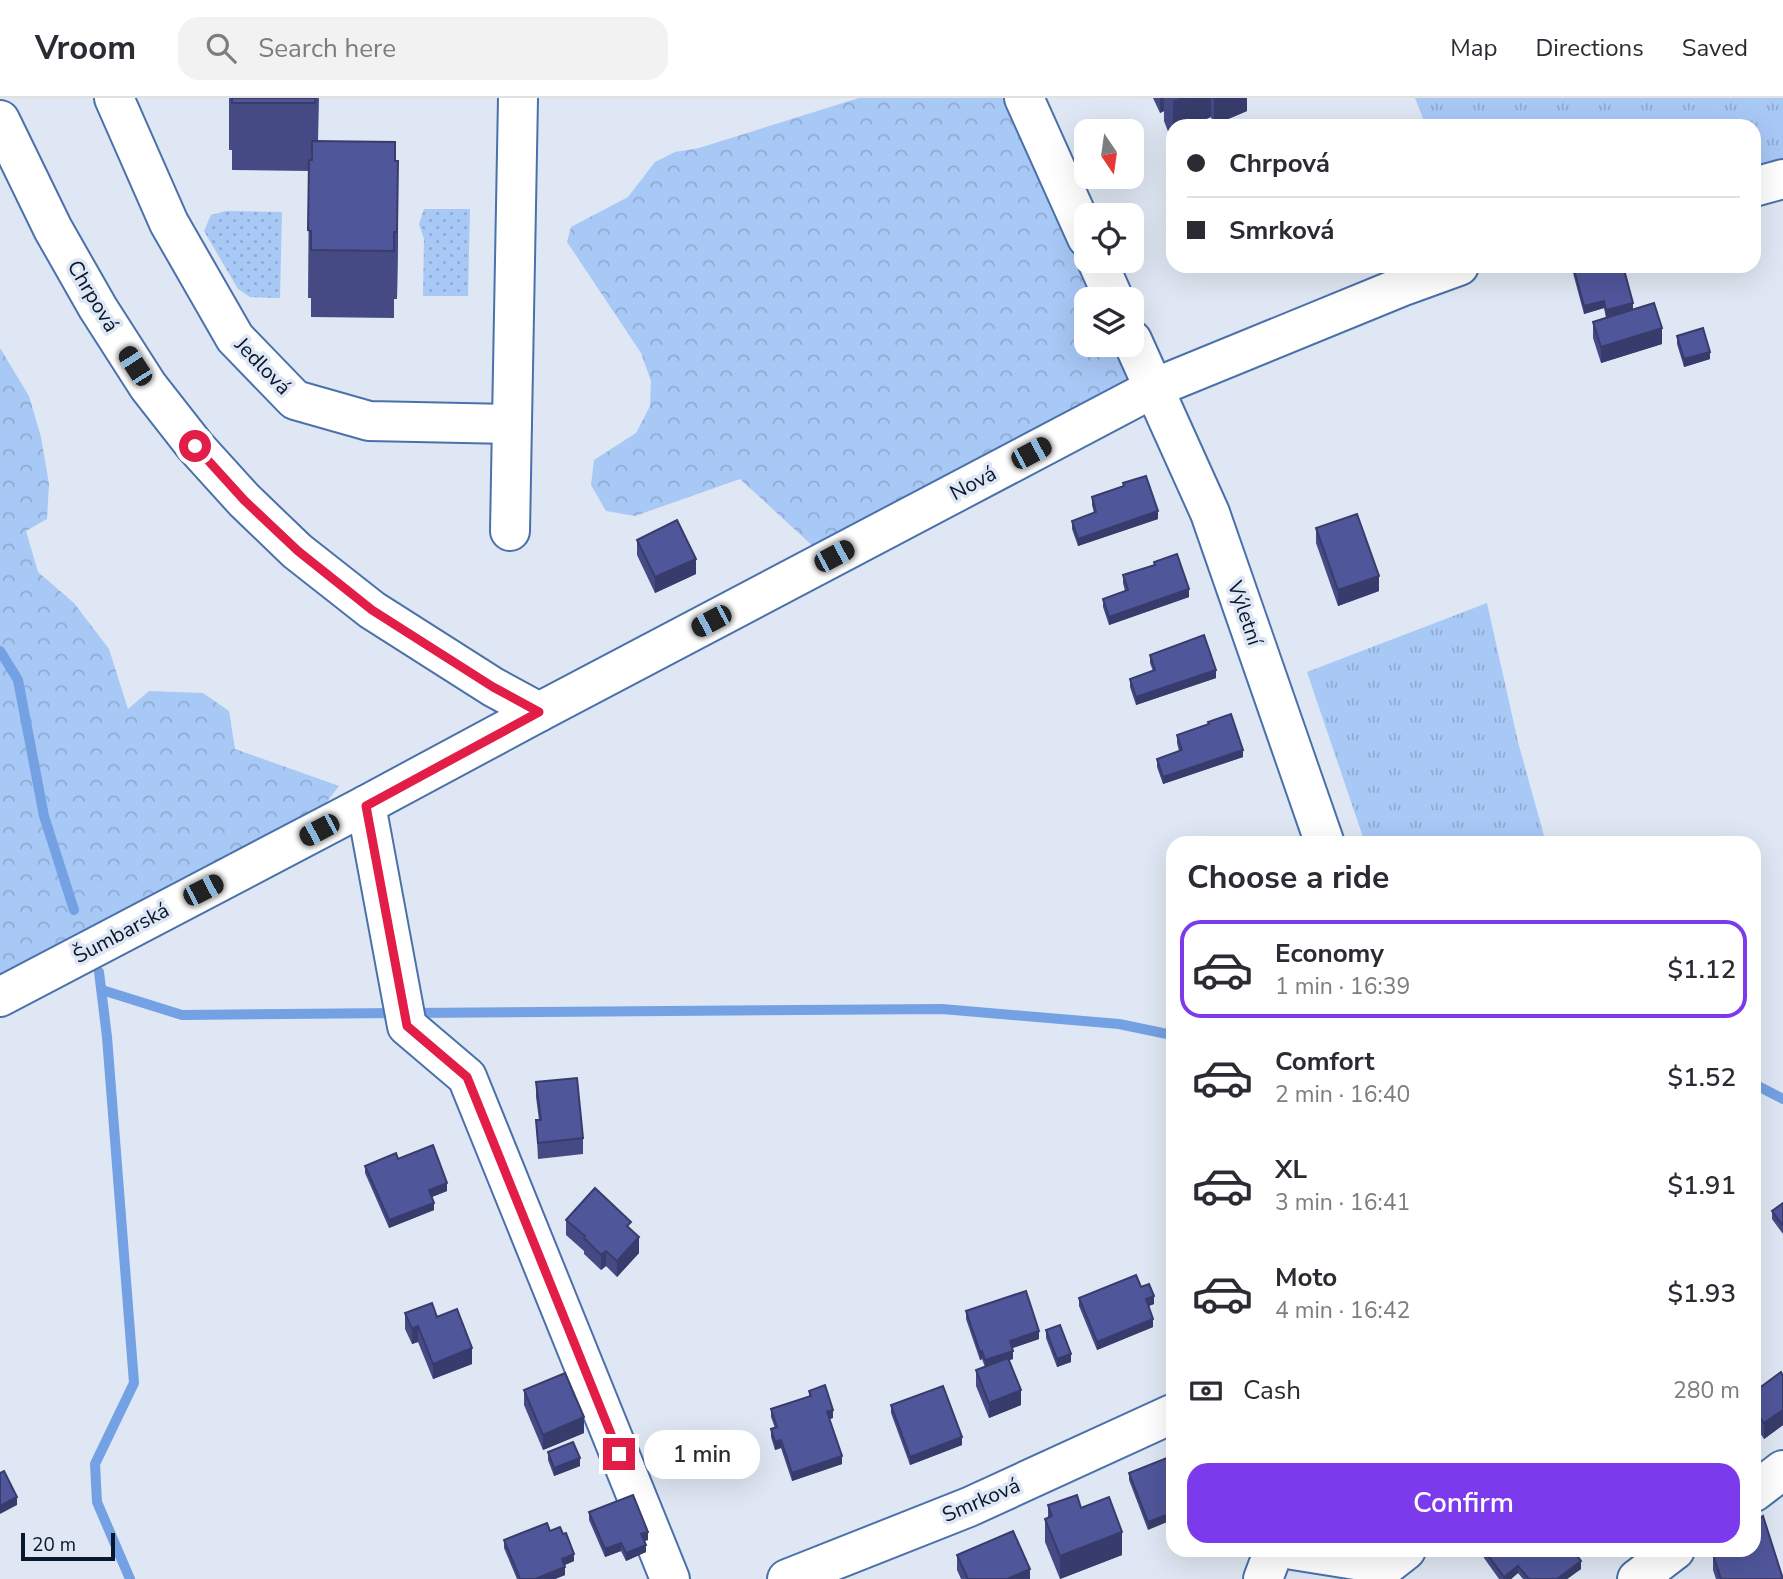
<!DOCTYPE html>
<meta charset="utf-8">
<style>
:root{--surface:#fff;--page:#f2f2f3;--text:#2b2b33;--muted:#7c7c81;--line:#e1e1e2;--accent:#7c3aed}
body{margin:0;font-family:"Nunito Sans",sans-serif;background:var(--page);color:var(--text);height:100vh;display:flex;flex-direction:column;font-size:26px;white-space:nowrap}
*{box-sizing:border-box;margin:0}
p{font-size:23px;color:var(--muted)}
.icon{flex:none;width:38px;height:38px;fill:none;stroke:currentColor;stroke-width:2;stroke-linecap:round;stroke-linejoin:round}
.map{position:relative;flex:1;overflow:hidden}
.sheet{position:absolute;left:1166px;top:738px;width:595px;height:721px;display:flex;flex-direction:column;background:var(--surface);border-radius:21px;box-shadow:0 7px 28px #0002}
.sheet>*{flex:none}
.banner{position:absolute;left:1166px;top:21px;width:595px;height:154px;border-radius:21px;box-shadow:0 7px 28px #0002;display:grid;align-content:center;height:154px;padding:0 21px;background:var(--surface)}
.needle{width:46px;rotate:167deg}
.fabs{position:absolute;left:1074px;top:21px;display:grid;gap:14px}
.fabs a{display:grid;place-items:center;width:70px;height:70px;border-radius:14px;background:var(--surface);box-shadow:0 7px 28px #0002;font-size:35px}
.scale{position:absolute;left:21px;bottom:18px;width:94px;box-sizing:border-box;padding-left:7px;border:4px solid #08182e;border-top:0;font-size:19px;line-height:24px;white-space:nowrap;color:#08182e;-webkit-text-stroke:5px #dee7f3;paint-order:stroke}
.end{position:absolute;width:32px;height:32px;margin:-16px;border:9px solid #e11d48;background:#fff;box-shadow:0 0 0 4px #fff}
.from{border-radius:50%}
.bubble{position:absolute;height:49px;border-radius:21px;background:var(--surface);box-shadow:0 7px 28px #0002;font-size:23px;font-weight:600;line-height:49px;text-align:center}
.car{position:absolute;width:21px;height:42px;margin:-21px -10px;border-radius:9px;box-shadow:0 0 5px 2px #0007;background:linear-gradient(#222 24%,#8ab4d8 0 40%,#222 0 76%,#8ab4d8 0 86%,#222 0)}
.banner b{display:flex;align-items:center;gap:24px;height:66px;font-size:26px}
.banner b+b{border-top:2px solid var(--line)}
.banner i{width:18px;height:18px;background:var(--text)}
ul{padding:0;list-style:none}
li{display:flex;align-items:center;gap:21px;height:98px;margin:0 14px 10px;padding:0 7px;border:4px solid transparent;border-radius:21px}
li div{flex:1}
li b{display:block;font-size:26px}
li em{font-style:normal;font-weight:600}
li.selected{border-color:var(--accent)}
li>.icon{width:63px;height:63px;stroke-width:1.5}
h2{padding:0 21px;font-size:32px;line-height:84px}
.pay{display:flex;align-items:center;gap:18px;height:77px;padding:0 21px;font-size:26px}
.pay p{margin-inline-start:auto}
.primary-button{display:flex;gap:14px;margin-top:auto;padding:14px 21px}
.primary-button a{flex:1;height:80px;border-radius:21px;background:var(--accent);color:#fff;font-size:28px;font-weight:600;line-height:80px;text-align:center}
header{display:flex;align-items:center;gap:42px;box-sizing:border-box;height:98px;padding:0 35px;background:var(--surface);border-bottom:2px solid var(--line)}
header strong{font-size:33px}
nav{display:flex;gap:38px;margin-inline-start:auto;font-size:24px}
.search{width:490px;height:63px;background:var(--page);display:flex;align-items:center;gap:18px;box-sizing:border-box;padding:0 24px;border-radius:21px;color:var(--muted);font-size:26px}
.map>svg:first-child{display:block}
</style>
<header>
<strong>Vroom</strong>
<div class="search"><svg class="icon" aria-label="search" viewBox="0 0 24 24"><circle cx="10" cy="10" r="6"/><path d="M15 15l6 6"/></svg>Search here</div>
<nav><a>Map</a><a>Directions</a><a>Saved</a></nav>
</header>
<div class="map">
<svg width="1783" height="1481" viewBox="0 0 1783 1481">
<defs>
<pattern id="grass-tufts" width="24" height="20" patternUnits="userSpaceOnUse" patternTransform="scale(1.75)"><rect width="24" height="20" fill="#a8c8f6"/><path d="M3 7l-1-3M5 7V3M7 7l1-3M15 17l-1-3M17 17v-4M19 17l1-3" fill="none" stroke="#8fabd3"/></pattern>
<pattern id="forest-crowns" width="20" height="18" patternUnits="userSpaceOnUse" patternTransform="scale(1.75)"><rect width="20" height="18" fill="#a8c8f6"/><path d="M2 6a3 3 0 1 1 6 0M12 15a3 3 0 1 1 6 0" fill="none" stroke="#8fabd3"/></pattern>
<pattern id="park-dots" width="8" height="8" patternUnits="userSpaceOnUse" patternTransform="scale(1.75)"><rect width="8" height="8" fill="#a8c8f6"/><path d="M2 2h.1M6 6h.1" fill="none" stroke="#8fabd3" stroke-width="1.8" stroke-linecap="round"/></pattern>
</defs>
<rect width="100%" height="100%" fill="#dee7f3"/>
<g fill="url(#grass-tufts)">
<polygon points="1415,0 1783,0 1783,70 1754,77 1754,28 1426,28"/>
<polygon points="1487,505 1518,644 1546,745 1365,745 1307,574"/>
</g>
<g fill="url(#forest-crowns)">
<polygon points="859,0 1009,0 1098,201 1087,201 1087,247 1118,247 1135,287 816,451 740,381 635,418 606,413 591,387 594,362 636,335 650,308 651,283 641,255 567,144 571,129 628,99 655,64 675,54 699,50"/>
<polygon points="0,250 29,298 41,339 49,386 47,421 26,433 38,474 74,505 109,551 128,611 149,593 203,595 229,613 235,651 339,688 322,710 0,878"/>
</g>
<g fill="url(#park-dots)">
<polygon points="424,111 470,111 468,198 423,198 424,141 419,126"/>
<polygon points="226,113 282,114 280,200 250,199 238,191 204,133 211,117"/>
</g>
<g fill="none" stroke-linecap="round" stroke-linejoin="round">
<g stroke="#74a1e3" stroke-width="10">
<polyline points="0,553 18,582 44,718 74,812"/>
<polyline points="99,874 107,939 134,1285 95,1366 97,1404 130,1481"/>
<polyline points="102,892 182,917 397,915"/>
<polyline points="412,915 942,911 1119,926 1172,937"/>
<polyline points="1754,986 1783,1001"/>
</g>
<defs>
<g id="minor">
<polyline points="114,0 169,125 235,240 295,302 369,323 512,326"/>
<polyline points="1024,0 1087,140"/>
<polyline points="0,22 53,131 98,210 148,288 195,348 244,402 297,453 372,512 493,589 539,614"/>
<polyline points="1754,89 1783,81"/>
<polyline points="1097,163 1114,201"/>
<polyline points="1132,242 1210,415 1325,746"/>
<polyline points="510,433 518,0"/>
<polyline points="366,707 407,928 467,979 670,1481"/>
<polyline points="0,899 366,707 539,614 1154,290 1401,189 1459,168"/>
<polyline points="1754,1394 1783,1372"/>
<polyline points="1293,1452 1387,1467 1406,1452"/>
<polyline points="787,1481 969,1409 1172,1316"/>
<polyline points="1263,1481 1274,1452"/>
<polyline points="1637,1481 1675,1452"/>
</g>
</defs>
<use href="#minor" stroke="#4a71aa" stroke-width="42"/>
<use href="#minor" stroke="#fff" stroke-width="38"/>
</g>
<g fill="#454a84">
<polygon points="229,0 319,0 318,43 395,63 398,130 397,201 394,201 394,220 311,219 311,200 308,200 309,73 232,72 232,52 229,52"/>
<polygon points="1153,0 1247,0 1247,13 1214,27 1211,19 1206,21 1206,28 1172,28 1172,44 1164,23 1164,13 1160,15"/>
<polygon points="1573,168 1633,212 1662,246 1601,265 1593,240 1593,224 1606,220 1604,210 1584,216 1573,175"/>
<polygon points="1677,238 1710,261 1684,269 1677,246"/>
<polygon points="1092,399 1158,421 1078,448 1072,431 1072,423 1094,415 1092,407"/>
<polygon points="1316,430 1379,493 1338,508 1316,445"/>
<polygon points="637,442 696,476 655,495 637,457"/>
<polygon points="1154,464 1189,499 1109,527 1103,509 1103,501 1125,493 1123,485 1123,477 1154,467"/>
<polygon points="1150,557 1216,580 1136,607 1130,589 1130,581 1153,573 1150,565"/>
<polygon points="1208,624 1243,659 1163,686 1157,669 1157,661 1179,653 1177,645 1177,637 1208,627"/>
<polygon points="536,984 583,1040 583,1056 538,1061 536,1022 539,1022 536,999"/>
<polygon points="398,1061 447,1093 432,1099 434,1112 389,1130 365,1075 365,1068"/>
<polygon points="1783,1105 1783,1136 1772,1121 1772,1113"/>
<polygon points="566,1122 631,1132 639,1155 617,1179 606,1168 601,1172 584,1156 584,1153 566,1137"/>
<polygon points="1141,1189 1154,1206 1149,1208 1153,1229 1097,1252 1079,1208 1079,1200"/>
<polygon points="966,1213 1039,1241 1012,1250 1013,1261 1009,1262 1021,1307 989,1320 976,1288 976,1272 985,1269 982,1261 980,1262 966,1221"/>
<polygon points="405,1215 437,1219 472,1266 433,1281 418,1244 412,1246 405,1231"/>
<polygon points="1046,1232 1071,1264 1057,1269 1046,1240"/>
<polygon points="1783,1278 1783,1327 1764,1341 1754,1326 1754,1294"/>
<polygon points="524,1292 584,1335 543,1352 524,1307"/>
<polygon points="809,1293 833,1320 829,1321 842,1366 792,1383 781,1350 775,1352 771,1339 771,1331 775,1330 771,1319 771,1311 809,1298"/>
<polygon points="891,1307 962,1347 910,1367 891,1315"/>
<polygon points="548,1354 580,1368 554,1378 548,1362"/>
<polygon points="1172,1358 1148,1432 1129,1382 1129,1375"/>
<polygon points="1048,1407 1081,1410 1122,1457 1060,1481 1045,1444 1045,1421 1048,1420"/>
<polygon points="589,1414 648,1442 644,1443 646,1454 626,1463 621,1453 605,1459 589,1422"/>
<polygon points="550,1433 574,1463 565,1467 565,1477 555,1481 517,1481 504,1450 504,1442"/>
<polygon points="1484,1453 1581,1471 1567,1481 1523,1481 1518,1475 1511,1481 1499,1481 1484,1460"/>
<polygon points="1713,1456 1783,1481 1716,1481 1713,1472"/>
<polygon points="957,1457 1030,1481 961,1481 957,1472"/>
</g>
<g fill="#383c6c">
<polygon points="1160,0 1164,0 1164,13 1160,15"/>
<polygon points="1180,0 1211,0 1211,19 1206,21 1206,28 1173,28 1173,3"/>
<polygon points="1214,0 1247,0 1247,13 1214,27"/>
<polygon points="398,63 398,130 397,201 397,134"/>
<polygon points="1604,203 1604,210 1584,216 1584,208"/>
<polygon points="1633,205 1633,212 1606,220 1606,212"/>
<polygon points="1662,230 1662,246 1601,265 1601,249"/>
<polygon points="1710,254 1710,261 1684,269 1684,261"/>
<polygon points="1158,413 1158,421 1078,448 1078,441"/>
<polygon points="696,461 696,476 655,495 655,479"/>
<polygon points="1379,478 1379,493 1338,508 1338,492"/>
<polygon points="1189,491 1189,499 1109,527 1109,519"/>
<polygon points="1216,572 1216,580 1136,607 1136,599"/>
<polygon points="1243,652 1243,659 1163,686 1163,679"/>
<polygon points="447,1085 447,1093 429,1100 429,1092"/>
<polygon points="434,1105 434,1112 389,1130 389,1122"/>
<polygon points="639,1139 639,1155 617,1179 617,1163"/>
<polygon points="606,1153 606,1168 601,1172 601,1157"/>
<polygon points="1154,1198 1154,1206 1146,1209 1146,1201"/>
<polygon points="1153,1221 1153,1229 1097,1252 1097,1244"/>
<polygon points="418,1228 418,1244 412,1246 412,1231"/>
<polygon points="1039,1233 1039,1241 1010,1251 1010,1243"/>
<polygon points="472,1250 472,1266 433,1281 433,1266"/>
<polygon points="982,1253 982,1261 980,1262 980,1254"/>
<polygon points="1013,1253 1013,1261 985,1270 985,1262"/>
<polygon points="1071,1256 1071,1264 1057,1269 1057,1261"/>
<polygon points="1021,1292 1021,1307 989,1320 989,1305"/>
<polygon points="833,1312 833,1320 827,1322 827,1314"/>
<polygon points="1783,1312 1783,1327 1764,1341 1764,1325"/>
<polygon points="584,1319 584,1335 543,1352 543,1337"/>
<polygon points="962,1339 962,1347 910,1367 910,1359"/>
<polygon points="781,1342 781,1350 775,1352 775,1344"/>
<polygon points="842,1358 842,1366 792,1383 792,1375"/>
<polygon points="580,1360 580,1368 554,1378 554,1370"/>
<polygon points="17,1399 17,1407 0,1416 0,1408"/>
<polygon points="1172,1415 1172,1422 1148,1432 1148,1424"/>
<polygon points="648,1434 648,1442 641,1444 641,1436"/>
<polygon points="1122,1434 1122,1457 1060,1481 1060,1458"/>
<polygon points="621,1445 621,1453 605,1459 605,1451"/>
<polygon points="646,1447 646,1454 626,1463 626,1455"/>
<polygon points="574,1456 574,1463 562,1468 562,1461"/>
<polygon points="1581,1463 1581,1471 1567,1481 1557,1481"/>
<polygon points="1518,1468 1518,1475 1511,1481 1504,1481 1504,1479"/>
<polygon points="565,1469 565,1477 555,1481 535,1481"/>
<polygon points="1030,1471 1030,1481 1007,1481"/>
</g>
<g fill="#50569a" stroke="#383c6c" stroke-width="2">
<rect x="232" y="0" width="83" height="5"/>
<polygon points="312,43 395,44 395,63 398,63 397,134 394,134 394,153 311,152 311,133 308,132 309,62 312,62"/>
<polygon points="1573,168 1623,168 1633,205 1606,212 1604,203 1584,208"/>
<polygon points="1654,205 1662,230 1601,249 1593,224"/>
<polygon points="1703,230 1710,254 1684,261 1677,238"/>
<polygon points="1146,378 1158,413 1078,441 1072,423 1096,414 1092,399 1124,388 1123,385"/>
<polygon points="1357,416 1379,478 1338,492 1316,430"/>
<polygon points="677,422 696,461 655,479 637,442"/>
<polygon points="1177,456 1189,491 1109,519 1103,501 1128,492 1123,477 1155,467 1154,464"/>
<polygon points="1204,537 1216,572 1136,599 1130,581 1155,572 1150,557"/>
<polygon points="1231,616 1243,652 1163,679 1157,661 1182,652 1177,637 1209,626 1208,624"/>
<polygon points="577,980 583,1040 538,1045 536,1022 541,1022 536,984"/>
<polygon points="433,1047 447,1085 429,1092 434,1105 389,1122 365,1068 396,1055 398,1061"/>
<polygon points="595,1090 631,1124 627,1128 639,1139 617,1163 606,1153 601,1157 584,1140 585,1138 566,1122"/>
<polygon points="1783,1105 1783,1128 1772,1113"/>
<polygon points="1136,1177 1141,1189 1149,1186 1154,1198 1146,1201 1153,1221 1097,1244 1079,1200"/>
<polygon points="1026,1193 1039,1233 1010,1243 1013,1253 985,1262 982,1253 980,1254 966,1213"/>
<polygon points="432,1205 437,1219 457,1211 472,1250 433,1266 418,1228 412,1231 405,1215"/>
<polygon points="1060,1227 1071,1256 1057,1261 1046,1232"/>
<polygon points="1008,1260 1021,1292 989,1305 976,1272"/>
<polygon points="1781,1274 1783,1278 1783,1312 1764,1325 1754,1311 1754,1294"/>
<polygon points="565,1275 584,1319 543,1337 524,1292"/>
<polygon points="825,1287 833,1312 827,1314 842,1358 792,1375 781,1342 775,1344 771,1331 777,1329 771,1311 811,1298 809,1293"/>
<polygon points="943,1288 962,1339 910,1359 891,1307"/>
<polygon points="573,1344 580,1360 554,1370 548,1354"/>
<polygon points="1172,1358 1172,1415 1148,1424 1129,1375"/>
<polygon points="4,1373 17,1399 0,1408 0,1375"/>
<polygon points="633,1397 648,1434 641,1436 646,1447 626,1455 621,1445 605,1451 589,1414"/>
<polygon points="1077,1397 1081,1410 1109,1399 1122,1434 1060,1458 1045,1421 1052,1418 1048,1407"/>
<polygon points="1763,1418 1783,1481 1721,1481 1713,1456 1718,1452 1754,1452 1754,1425"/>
<polygon points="547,1425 550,1433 560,1429 563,1436 566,1435 574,1456 562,1461 565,1469 535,1481 520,1481 504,1442"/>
<polygon points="1013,1433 1030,1471 1007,1481 968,1481 957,1457"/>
<polygon points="1484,1452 1573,1452 1581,1463 1557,1481 1529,1481 1518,1468 1504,1479"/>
</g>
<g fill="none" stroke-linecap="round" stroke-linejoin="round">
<polyline stroke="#e11d48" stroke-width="9" points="195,348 244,402 298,453 372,512 493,589 539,614 366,708 407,928 467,979 619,1356"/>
</g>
<g text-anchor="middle" stroke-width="7" stroke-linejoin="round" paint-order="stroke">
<g font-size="21" fill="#08182e" stroke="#dee7f3">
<text transform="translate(93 198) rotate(59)" y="7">Chrpová</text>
<text transform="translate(263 268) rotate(46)" y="7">Jedlová</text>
<text transform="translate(973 385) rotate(-28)" y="7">Nová</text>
<text transform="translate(1245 515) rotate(71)" y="7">Výletní</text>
<text transform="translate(121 835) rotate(-28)" y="7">Šumbarská</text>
<text transform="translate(981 1402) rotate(-23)" y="7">Smrková</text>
</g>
</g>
</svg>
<div class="fabs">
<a><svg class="needle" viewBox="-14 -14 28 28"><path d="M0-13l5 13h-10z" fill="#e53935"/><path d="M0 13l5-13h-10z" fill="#7c7c81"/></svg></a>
<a><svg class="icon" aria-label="locate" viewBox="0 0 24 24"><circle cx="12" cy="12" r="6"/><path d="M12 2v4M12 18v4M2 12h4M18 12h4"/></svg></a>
<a><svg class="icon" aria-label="layers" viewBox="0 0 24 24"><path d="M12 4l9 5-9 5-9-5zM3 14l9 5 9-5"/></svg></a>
</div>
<div class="scale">20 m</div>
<i class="end from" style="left:195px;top:348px"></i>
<i class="end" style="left:619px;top:1356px"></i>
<div class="bubble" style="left:644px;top:1332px;width:116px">1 min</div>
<i class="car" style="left:135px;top:268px;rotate:327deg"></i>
<i class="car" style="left:1031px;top:355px;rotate:62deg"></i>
<i class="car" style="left:834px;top:458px;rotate:62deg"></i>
<i class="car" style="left:711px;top:523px;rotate:242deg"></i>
<i class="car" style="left:319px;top:732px;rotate:242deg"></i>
<i class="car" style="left:203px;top:792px;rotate:63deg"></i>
<div class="banner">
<b><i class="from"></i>Chrpová</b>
<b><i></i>Smrková</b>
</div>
<section class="sheet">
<h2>Choose a ride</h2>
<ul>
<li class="selected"><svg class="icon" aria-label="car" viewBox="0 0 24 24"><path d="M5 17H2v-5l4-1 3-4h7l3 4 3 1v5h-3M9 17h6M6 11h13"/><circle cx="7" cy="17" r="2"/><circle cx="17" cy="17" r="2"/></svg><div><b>Economy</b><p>1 min · 16:39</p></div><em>$1.12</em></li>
<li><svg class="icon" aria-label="car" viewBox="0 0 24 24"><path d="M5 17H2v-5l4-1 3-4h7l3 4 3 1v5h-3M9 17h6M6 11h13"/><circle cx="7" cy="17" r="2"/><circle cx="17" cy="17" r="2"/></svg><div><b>Comfort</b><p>2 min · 16:40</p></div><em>$1.52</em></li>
<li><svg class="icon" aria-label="car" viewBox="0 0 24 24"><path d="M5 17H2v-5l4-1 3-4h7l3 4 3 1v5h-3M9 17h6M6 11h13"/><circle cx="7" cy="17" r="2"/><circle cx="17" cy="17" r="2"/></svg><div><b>XL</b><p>3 min · 16:41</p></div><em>$1.91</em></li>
<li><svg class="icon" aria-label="car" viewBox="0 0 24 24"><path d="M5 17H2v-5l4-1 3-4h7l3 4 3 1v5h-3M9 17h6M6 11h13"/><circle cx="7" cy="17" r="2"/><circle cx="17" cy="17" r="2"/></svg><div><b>Moto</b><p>4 min · 16:42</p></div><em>$1.93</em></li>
</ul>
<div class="pay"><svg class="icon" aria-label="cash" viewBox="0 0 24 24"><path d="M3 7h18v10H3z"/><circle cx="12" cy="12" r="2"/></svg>Cash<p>280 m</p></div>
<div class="primary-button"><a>Confirm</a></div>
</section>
</div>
